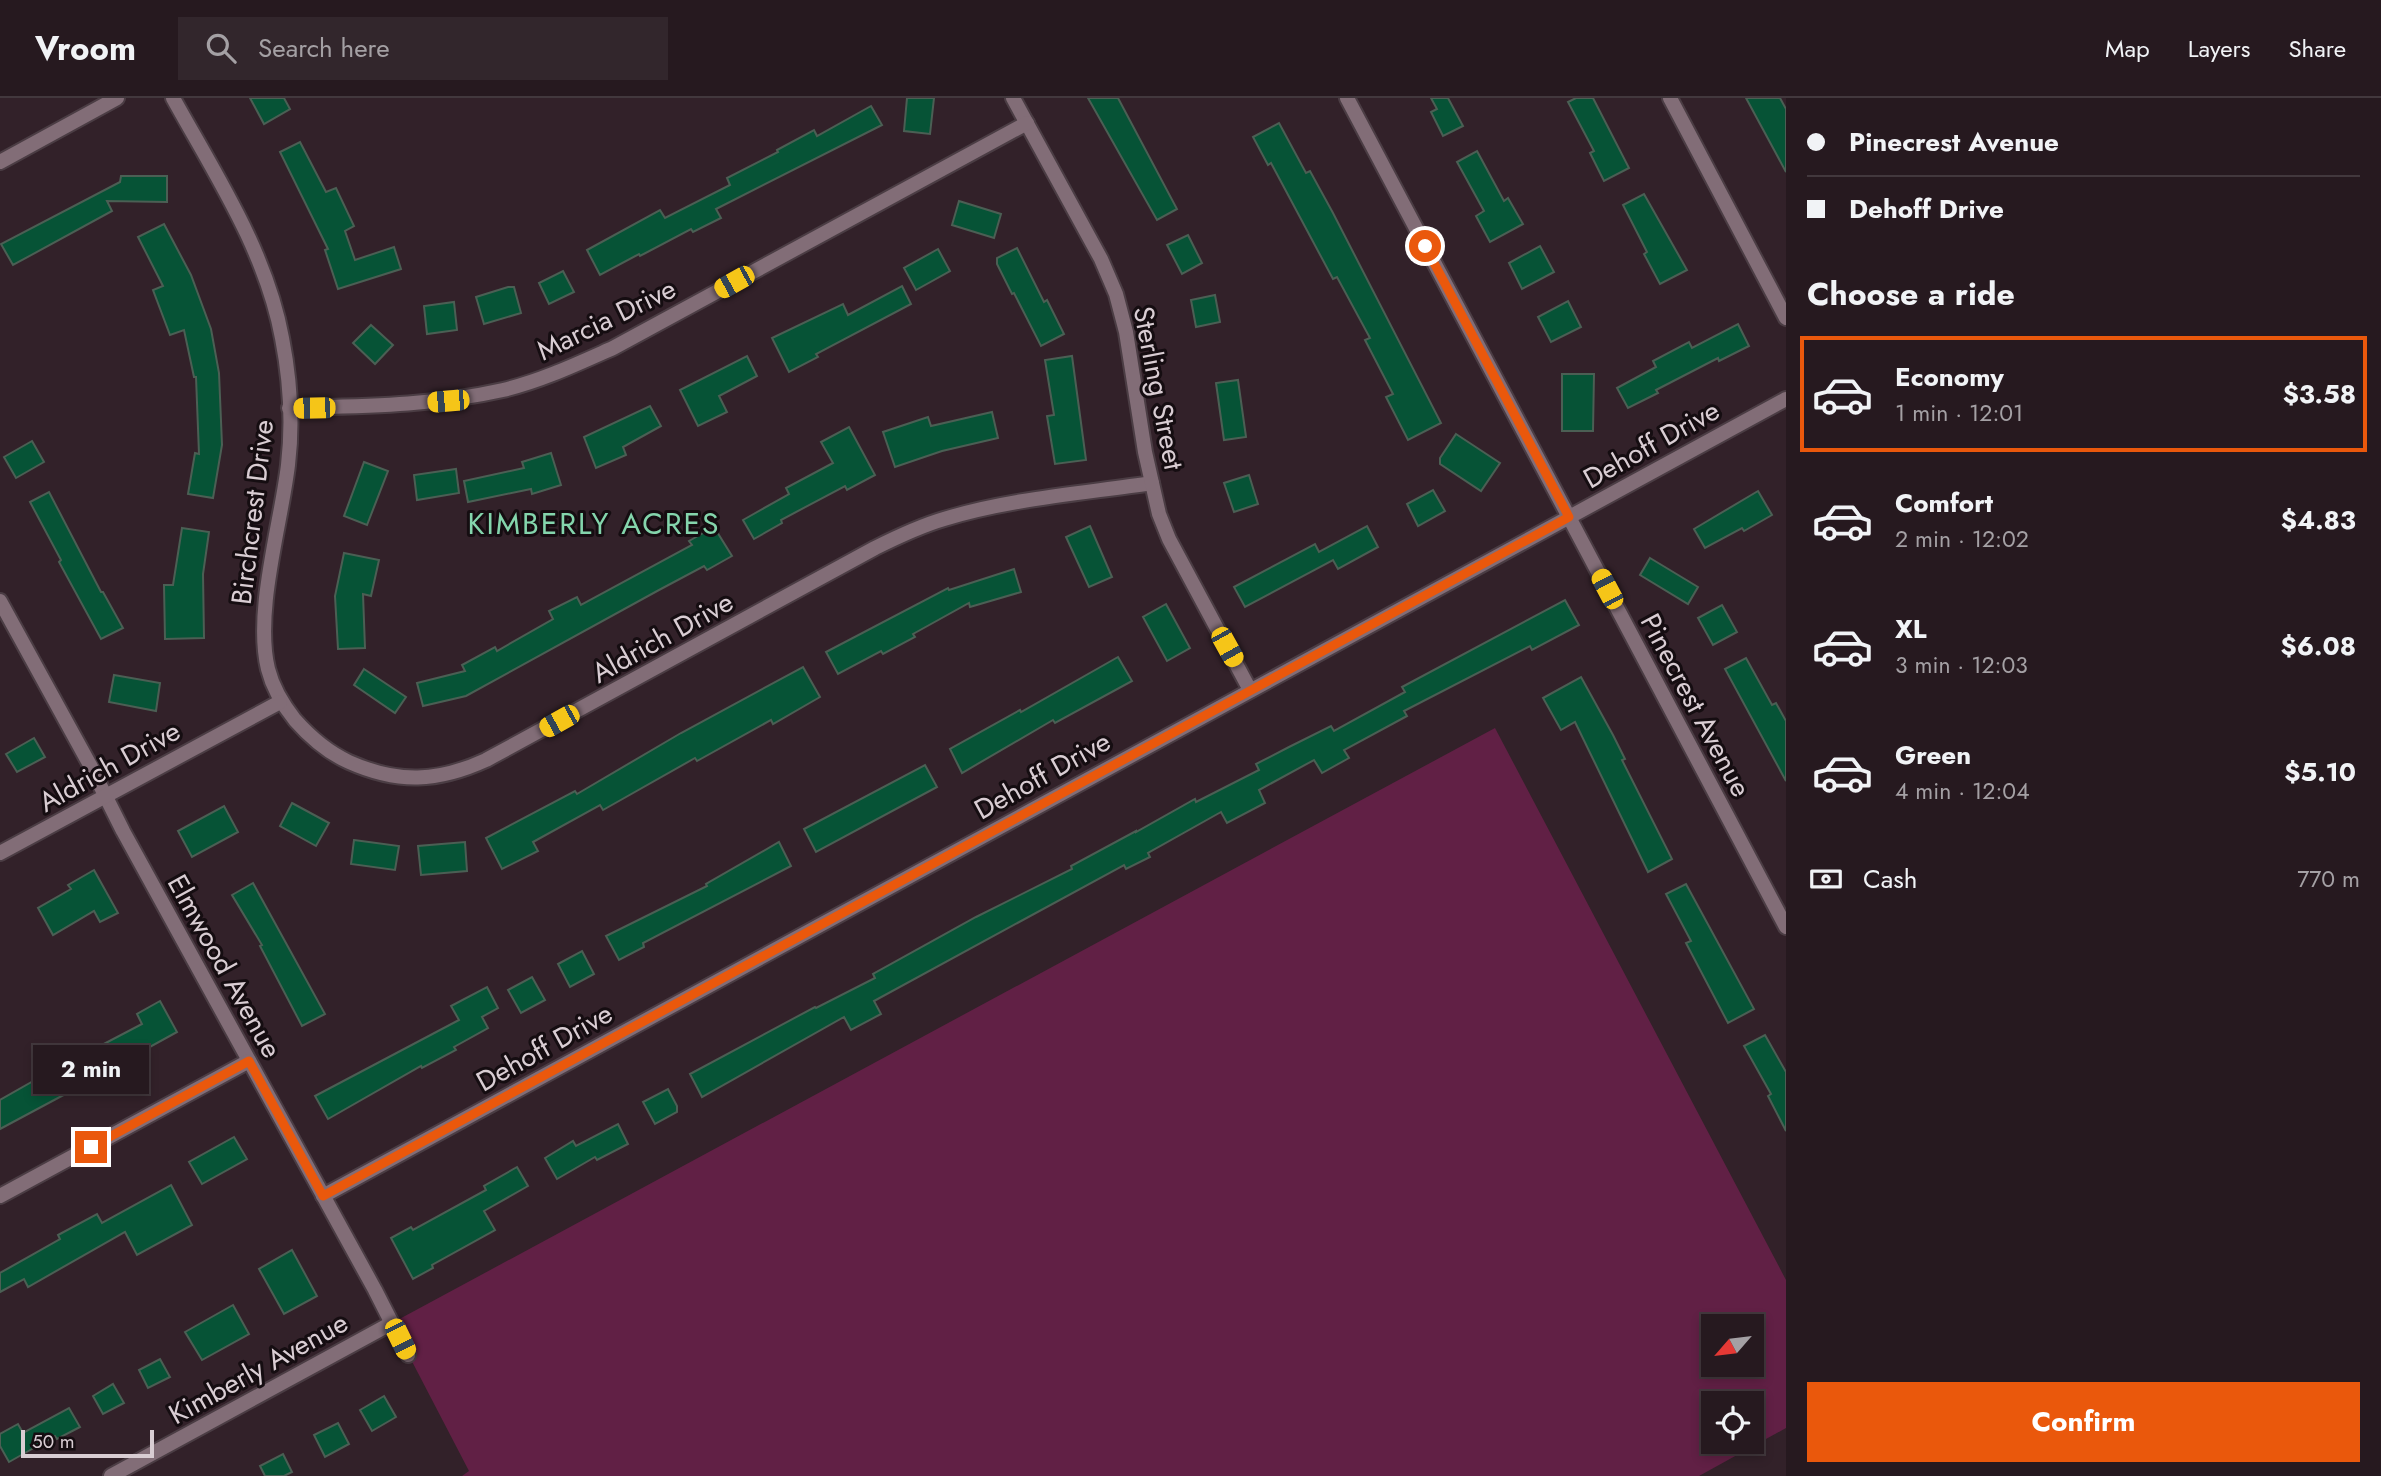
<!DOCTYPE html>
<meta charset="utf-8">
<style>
:root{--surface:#26191f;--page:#32262c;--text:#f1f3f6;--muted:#a4a0a4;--line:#42383d;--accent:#ea580c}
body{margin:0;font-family:Jost,sans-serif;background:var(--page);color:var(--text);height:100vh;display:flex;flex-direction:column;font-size:26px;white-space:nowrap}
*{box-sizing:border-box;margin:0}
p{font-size:23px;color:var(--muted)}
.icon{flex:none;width:38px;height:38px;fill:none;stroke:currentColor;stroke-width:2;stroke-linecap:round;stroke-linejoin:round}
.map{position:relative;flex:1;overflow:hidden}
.panel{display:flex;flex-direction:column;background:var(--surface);width:595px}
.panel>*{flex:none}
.top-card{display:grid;align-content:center;height:154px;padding:0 21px;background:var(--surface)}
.needle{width:46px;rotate:242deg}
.fabs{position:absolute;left:1701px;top:1216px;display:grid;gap:14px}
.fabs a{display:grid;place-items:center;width:63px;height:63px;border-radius:0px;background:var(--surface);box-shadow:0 4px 10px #0003,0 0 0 2px var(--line);font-size:35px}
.scale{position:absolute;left:21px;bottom:18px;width:133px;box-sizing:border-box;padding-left:7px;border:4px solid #d9cdd3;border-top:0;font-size:19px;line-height:24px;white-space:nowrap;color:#d9cdd3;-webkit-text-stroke:5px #150d11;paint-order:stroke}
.end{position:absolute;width:32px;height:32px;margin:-16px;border:9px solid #ea580c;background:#fff;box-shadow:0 0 0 4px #fff}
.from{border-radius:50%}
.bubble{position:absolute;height:49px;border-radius:0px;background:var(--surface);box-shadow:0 4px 10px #0003,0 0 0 2px var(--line);font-size:23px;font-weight:700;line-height:49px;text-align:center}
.car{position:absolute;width:21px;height:42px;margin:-21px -10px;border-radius:9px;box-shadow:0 0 5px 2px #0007;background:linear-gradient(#f5c518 24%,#345 0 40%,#f5c518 0 76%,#345 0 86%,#f5c518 0)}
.top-card b{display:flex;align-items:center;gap:24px;height:66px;font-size:26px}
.top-card b+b{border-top:2px solid var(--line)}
.top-card i{width:18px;height:18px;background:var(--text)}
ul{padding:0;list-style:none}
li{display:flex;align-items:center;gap:21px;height:116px;margin:0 14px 10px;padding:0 7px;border:4px solid transparent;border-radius:0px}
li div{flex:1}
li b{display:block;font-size:26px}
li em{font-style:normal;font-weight:700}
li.on{border-color:var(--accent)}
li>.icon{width:63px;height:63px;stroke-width:1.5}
h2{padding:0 21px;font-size:32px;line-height:84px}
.pay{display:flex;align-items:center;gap:18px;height:77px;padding:0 21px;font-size:26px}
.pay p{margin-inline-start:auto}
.cta{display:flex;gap:14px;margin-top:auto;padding:14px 21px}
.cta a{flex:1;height:80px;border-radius:0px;background:var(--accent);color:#fff;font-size:28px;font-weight:700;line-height:80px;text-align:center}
header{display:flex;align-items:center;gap:42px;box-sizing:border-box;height:98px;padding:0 35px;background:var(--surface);border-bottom:2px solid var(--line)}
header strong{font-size:33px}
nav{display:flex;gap:38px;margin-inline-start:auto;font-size:24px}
.search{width:490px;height:63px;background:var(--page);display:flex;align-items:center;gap:18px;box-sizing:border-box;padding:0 24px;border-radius:0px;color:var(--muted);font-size:26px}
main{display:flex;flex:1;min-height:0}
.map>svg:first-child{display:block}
</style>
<header>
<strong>Vroom</strong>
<div class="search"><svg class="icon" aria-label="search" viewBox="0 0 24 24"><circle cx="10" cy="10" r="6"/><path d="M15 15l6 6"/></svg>Search here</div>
<nav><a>Map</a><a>Layers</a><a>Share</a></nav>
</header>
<main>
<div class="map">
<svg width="1786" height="1378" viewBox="0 0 1786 1378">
<rect width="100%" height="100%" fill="#322129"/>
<path fill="#612045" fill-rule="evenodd" d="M1495,630L1786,1182V1330L1699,1378H462L469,1373L392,1225ZM1713,1228H1752V1267H1713ZM1713,1306H1752V1344H1713Z"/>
<g fill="#065336" stroke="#4b5f54" stroke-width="2">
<polygon points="250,0 284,0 290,11 264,26"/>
<polygon points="907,0 934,0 930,36 904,33"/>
<polygon points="1088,0 1118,0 1177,111 1157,122"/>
<polygon points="1431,0 1448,0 1463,28 1443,38 1431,14 1437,11"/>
<polygon points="1576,0 1593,0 1629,70 1604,83 1590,55 1594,53 1568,4"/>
<polygon points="1746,0 1780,0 1786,11 1786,74"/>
<polygon points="871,8 882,27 716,111 721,120 693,134 691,131 640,158 639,156 600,177 587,152 660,112 665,120 730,87 727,80 778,54 777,52 814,32 817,38"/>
<polygon points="1279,25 1306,75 1310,73 1333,115 1441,325 1408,342 1386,299 1393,296 1365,242 1370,240 1337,179 1333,181 1271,65 1268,67 1253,39"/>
<polygon points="300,44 326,94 336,90 354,128 345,133 355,162 394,149 401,171 338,191 325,152 328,151 280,54"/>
<polygon points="1477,53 1504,103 1508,100 1523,126 1490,144 1476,118 1484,113 1457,64"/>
<polygon points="121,78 167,78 167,104 107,103 112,113 13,167 1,146 120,84"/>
<polygon points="1644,96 1687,172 1660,186 1644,156 1647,154 1623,107"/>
<polygon points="959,103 1001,116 994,140 952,127"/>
<polygon points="164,126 191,177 211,231 219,275 222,347 213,400 188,396 195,355 199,356 196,279 194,279 184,232 170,237 153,192 163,188 138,139"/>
<polygon points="1188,137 1202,165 1182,176 1167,147"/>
<polygon points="1540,148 1554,174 1522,191 1509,165"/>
<polygon points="1017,150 1044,204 1047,202 1064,236 1041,248 1014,195 1012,196 997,166 997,160"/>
<polygon points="938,151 950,173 916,192 904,170"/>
<polygon points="563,173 574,194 549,206 539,185"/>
<polygon points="902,188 911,206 816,256 818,259 789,274 772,240 843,206 848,217"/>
<polygon points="508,189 514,189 521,215 484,226 476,199"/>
<polygon points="1215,197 1220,224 1196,229 1191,202"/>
<polygon points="1568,203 1581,229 1551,244 1538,219"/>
<polygon points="454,204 457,232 427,236 424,208"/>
<polygon points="1738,226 1749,248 1719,263 1718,260 1656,292 1658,295 1628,310 1617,290 1656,269 1653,263 1689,244 1692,250"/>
<polygon points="371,227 393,247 375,266 353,245"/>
<polygon points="747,258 757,278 719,298 727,314 698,328 680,292"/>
<polygon points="1072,258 1086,362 1055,366 1047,318 1054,317 1045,262"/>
<polygon points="1562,276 1594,276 1593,333 1562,333"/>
<polygon points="1238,282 1246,339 1224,342 1216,285"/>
<polygon points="650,308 661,328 623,349 626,357 596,370 584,339"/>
<polygon points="992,314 998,340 942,353 895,369 883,334 928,319 931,328"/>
<polygon points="849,329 875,377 847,392 845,388 781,422 782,425 754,441 743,422 789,396 786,390 833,365 821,344"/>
<polygon points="1456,336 1500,365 1481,393 1440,366 1440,360"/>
<polygon points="32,343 44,364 16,380 4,359"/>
<polygon points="551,355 561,387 532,396 531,391 468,404 464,383 524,370 522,364"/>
<polygon points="364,364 388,373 367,427 344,418"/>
<polygon points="456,371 459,395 417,402 414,377"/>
<polygon points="1249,377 1258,406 1234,414 1224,385"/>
<polygon points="1433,392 1445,413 1418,428 1407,406"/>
<polygon points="1758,393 1772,417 1744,433 1742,430 1705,450 1694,431"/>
<polygon points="49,394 101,494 103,494 123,530 101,541 59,464 61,462 30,404"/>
<polygon points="1090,428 1112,479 1089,489 1066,439"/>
<polygon points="1367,428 1378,449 1338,471 1333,462 1245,509 1234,489 1315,446 1319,454"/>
<polygon points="714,429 732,458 707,472 704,468 659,492 466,598 423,608 417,585 465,573 462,567 495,549 497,553 553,521 549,513 577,499 581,507 692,447 689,443"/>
<polygon points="182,430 209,434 203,476 204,540 165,541 164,487 173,487"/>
<polygon points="344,455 379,462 371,498 363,496 365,550 338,551 335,498"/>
<polygon points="1650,460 1698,489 1688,506 1640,477"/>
<polygon points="1014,471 1021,494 970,509 969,505 913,536 915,539 883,556 881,553 838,576 826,554 948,490 949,492"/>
<polygon points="1565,502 1579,527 1532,552 1530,548 1404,613 1407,618 1344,652 1349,660 1322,675 1314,662 1259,692 1265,705 1227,725 1221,714 1148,755 1150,759 1126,771 1124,767 874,903 881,916 851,932 844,919 702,999 690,976 815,909 816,910 875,880 873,876 976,819 1072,771 1071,768 1136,733 1136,734 1195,701 1196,704 1259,672 1256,666 1289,649 1331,628 1334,633 1405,594 1402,589"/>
<polygon points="1166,506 1190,550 1167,563 1143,519"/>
<polygon points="1722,507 1737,534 1713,547 1698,520"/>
<polygon points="1118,559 1132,583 1055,625 1053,622 962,675 950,651 1020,612 1021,614"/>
<polygon points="1746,560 1772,607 1776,605 1786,623 1786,683 1725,571"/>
<polygon points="803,569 820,599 773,626 771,622 697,663 695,660 603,712 600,707 533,744 538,753 502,771 486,740 575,693 577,696 681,635"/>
<polygon points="364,571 406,599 395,615 354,587"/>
<polygon points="114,577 160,585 156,613 109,604"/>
<polygon points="1581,579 1613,637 1625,661 1622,662 1672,761 1648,774 1575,624 1561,632 1543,600"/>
<polygon points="34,640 45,659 17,674 6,656"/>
<polygon points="925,667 937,689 816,754 804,731"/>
<polygon points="292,705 329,725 316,748 280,728"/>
<polygon points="224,708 238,734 192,759 178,733"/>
<polygon points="354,742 399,748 395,772 351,766"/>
<polygon points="465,744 467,773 421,777 418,748"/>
<polygon points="779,744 791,768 643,845 644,849 619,862 606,838 707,788 706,786"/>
<polygon points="94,772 118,815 100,824 94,813 53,837 38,810 71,791 68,787"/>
<polygon points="253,785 325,916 302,928 260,848 262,847 232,797"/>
<polygon points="1686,786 1754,911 1728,925 1686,845 1691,843 1666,796"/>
<polygon points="582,853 594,876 570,889 558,866"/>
<polygon points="532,879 545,902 521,915 508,892"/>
<polygon points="487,889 498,910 482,919 488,930 454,949 456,952 422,970 421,968 328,1021 315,998 459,922 451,908"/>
<polygon points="160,903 177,934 110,971 98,949 142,926 137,916"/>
<polygon points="1765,937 1786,974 1786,1033 1768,998 1771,996 1744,948"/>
<polygon points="72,961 86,985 0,1031 0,1002"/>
<polygon points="668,991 677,1008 677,1014 655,1026 643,1004"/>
<polygon points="618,1026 628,1046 597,1062 595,1059 557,1081 545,1060 573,1043 576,1048"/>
<polygon points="234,1039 247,1061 202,1086 189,1064"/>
<polygon points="517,1069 528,1088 484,1113 495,1132 432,1167 433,1170 413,1181 391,1140 411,1129 413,1132 486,1092 484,1088"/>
<polygon points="171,1087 192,1127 137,1157 125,1134 28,1189 24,1181 0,1194 0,1175 60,1141 58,1137 97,1116 102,1125"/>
<polygon points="292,1152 317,1198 284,1216 259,1171"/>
<polygon points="233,1207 249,1236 202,1262 185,1234"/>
<polygon points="160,1261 170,1279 148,1290 139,1272"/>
<polygon points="113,1286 124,1305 103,1316 93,1298"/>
<polygon points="384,1298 396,1319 372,1333 360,1312"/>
<polygon points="69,1310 80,1329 57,1341 55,1338 9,1364 0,1348 0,1336 18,1326 23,1335"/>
<polygon points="338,1325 349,1346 325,1359 314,1337"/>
<polygon points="283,1356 292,1374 284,1378 265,1378 260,1368"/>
</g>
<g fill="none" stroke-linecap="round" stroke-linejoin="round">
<defs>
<g id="street">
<path d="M173,0C215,76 266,153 282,240C290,281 293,325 288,367C281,426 254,514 268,571C273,591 283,607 295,622C311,640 327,654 349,664C398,686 438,684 486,662L875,450C897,439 920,428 944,421C1008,401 1085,395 1152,385"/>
<polyline points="1013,0 1101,161 1116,196 1126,234 1145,354 1159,416 1169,441 1250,592"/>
<polyline points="1347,0 1786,829"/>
<polyline points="1670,0 1786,220"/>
<polyline points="0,64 117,0"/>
<path d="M289,310C361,308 432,308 503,292C541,283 577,266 613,250L1027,25"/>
<polyline points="0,503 90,667 123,733 375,1192 408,1257"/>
<polyline points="0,755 280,604"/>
<polyline points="0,1098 249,963"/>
<polyline points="323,1098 1786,301"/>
<polyline points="111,1378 392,1225"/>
</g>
</defs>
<use href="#street" stroke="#4b3d44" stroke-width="18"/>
<use href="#street" stroke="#826d77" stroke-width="14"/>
</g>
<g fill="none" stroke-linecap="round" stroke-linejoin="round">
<polyline stroke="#ea580c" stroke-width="9" points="91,1049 249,963 323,1098 1569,419 1425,148"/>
</g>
<g text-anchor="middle" stroke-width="6" stroke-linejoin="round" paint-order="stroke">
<g font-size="28" fill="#d9cdd3" stroke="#150d11">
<text transform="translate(606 221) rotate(-26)" y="10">Marcia Drive</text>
<text transform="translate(1159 290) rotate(79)" y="10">Sterling Street</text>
<text transform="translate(1651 346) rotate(-29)" y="10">Dehoff Drive</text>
<text transform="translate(252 414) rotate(-83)" y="10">Birchcrest Drive</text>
<text transform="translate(662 539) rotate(-29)" y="10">Aldrich Drive</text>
<text transform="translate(1696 607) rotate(62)" y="10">Pinecrest Avenue</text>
<text transform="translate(109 668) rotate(-29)" y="10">Aldrich Drive</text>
<text transform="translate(1042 677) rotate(-29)" y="10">Dehoff Drive</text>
<text transform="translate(225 868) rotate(61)" y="10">Elmwood Avenue</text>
<text transform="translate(544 949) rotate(-29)" y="10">Dehoff Drive</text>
<text transform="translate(258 1270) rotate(-29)" y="10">Kimberly Avenue</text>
</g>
<g font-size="30" letter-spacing="2" fill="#84d5ac" stroke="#150d11">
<text x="594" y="436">KIMBERLY ACRES</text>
</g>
</g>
</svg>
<div class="fabs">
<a><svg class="needle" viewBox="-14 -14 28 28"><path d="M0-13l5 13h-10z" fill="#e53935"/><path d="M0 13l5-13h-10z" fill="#a4a0a4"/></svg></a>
<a><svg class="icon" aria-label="locate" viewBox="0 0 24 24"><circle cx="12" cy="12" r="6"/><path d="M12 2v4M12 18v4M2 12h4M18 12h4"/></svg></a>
</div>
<div class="scale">50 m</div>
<i class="end from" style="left:1425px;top:148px"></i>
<i class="end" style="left:91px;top:1049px"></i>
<div class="bubble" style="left:33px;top:947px;width:116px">2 min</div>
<i class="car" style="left:734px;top:184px;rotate:241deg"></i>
<i class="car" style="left:448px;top:303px;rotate:265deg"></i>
<i class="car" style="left:314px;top:310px;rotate:269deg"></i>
<i class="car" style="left:1607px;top:491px;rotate:332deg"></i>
<i class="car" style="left:1227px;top:549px;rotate:151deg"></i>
<i class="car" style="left:559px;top:623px;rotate:241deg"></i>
<i class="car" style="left:400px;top:1241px;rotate:154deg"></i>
</div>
<section class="panel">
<div class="top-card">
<b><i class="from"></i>Pinecrest Avenue</b>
<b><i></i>Dehoff Drive</b>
</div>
<h2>Choose a ride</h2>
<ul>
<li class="on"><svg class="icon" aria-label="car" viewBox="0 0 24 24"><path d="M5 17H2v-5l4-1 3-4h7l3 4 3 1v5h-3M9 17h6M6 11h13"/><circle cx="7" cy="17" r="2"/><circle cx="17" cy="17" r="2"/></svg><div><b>Economy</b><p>1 min · 12:01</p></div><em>$3.58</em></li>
<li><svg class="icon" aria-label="car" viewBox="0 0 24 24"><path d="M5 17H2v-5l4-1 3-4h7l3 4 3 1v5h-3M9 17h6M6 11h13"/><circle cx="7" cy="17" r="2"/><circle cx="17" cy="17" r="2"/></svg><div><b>Comfort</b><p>2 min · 12:02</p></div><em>$4.83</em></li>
<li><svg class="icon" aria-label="car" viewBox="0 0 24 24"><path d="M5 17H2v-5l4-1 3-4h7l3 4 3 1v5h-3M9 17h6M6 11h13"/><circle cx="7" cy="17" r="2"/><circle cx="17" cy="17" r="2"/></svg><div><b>XL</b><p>3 min · 12:03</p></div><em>$6.08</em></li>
<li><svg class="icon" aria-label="car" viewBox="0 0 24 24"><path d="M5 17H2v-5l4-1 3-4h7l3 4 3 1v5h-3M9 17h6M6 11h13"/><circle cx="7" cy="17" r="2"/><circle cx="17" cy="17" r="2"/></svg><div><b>Green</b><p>4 min · 12:04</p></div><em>$5.10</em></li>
</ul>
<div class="pay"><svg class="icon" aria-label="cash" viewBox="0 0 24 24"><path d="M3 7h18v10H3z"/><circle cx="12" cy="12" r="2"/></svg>Cash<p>770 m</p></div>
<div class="cta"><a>Confirm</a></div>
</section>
</main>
